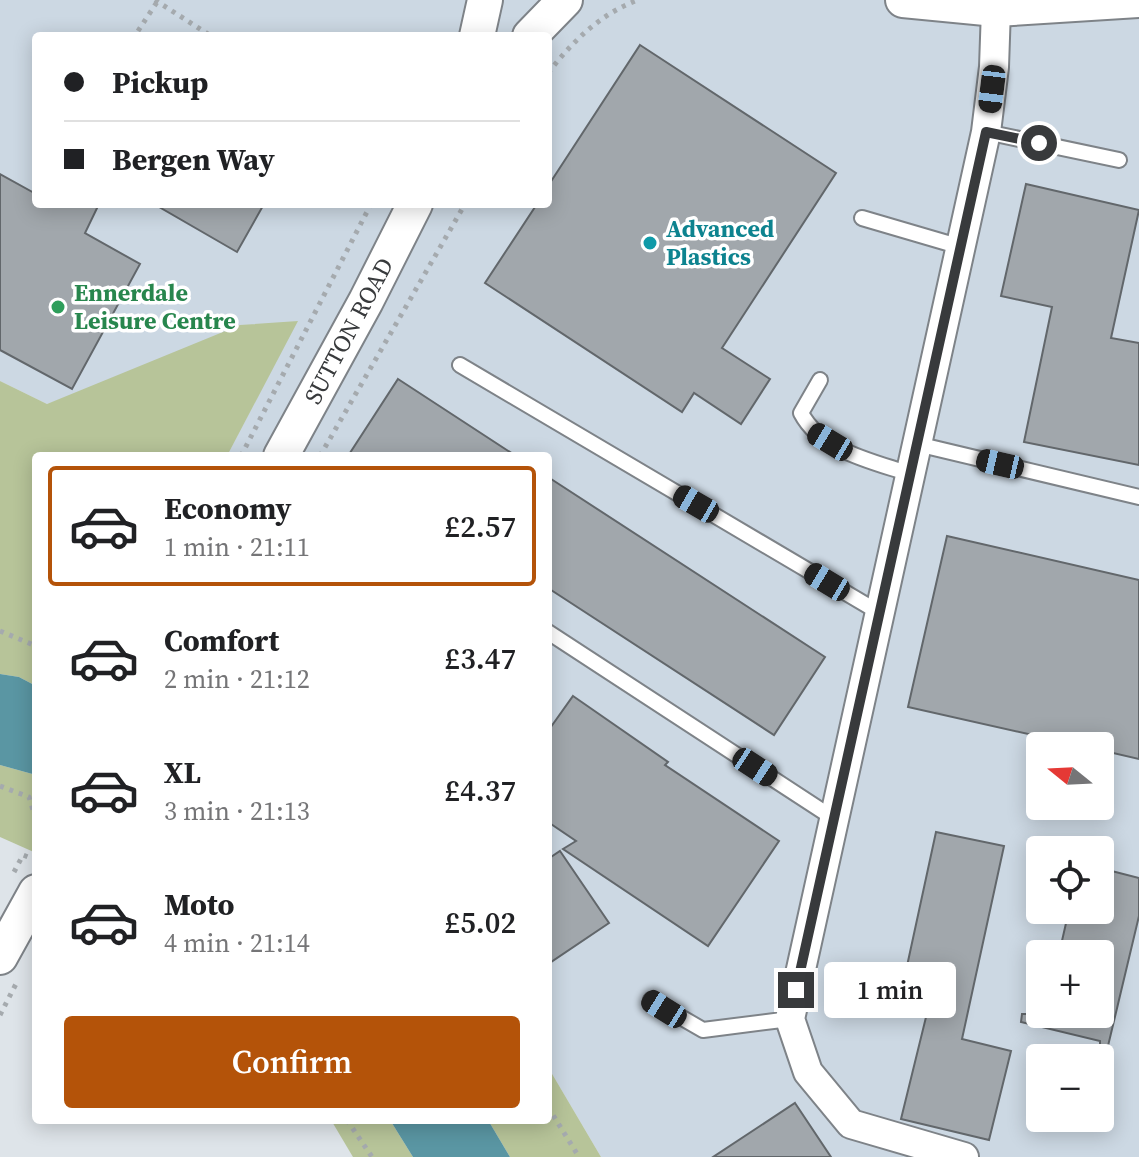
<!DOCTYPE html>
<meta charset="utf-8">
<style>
:root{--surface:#fff;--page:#f6f6f6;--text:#202124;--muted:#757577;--line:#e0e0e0;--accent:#b45309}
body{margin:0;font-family:"Source Serif 4",serif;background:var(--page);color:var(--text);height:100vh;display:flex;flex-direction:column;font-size:30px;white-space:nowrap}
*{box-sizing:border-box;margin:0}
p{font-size:26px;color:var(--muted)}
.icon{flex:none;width:44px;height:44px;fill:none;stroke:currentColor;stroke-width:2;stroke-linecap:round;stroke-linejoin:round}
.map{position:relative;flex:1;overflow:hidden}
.side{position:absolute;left:32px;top:452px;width:520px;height:672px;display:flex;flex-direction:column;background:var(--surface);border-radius:8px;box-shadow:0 4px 20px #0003}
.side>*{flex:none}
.top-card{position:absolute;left:32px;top:32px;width:520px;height:176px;border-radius:8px;box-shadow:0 4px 20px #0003;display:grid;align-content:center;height:176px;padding:0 32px;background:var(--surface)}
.needle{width:52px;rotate:288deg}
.buttons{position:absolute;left:1026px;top:732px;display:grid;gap:16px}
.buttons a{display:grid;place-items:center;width:88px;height:88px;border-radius:8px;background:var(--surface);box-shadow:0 4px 20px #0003;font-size:40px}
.end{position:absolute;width:36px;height:36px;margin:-18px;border:10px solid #383a3c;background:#fff;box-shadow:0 0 0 4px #fff}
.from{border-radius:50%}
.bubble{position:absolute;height:56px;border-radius:8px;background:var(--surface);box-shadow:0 4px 20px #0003;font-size:26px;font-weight:600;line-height:56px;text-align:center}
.car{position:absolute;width:24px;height:48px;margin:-24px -12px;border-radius:10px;box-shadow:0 0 6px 2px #0007;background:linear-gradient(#222 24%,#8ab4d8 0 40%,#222 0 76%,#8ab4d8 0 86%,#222 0)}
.top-card b{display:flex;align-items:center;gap:28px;height:76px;font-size:30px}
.top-card b+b{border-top:2px solid var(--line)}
.top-card i{width:20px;height:20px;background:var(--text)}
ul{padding:14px 0 0;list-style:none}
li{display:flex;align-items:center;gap:24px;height:120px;margin:0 16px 12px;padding:0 16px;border:4px solid transparent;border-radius:8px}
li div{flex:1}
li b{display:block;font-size:30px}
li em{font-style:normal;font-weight:600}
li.on{border-color:var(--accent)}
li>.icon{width:72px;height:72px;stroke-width:1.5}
.cta{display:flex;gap:16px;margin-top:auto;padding:16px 32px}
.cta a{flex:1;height:92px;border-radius:8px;background:var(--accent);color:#fff;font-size:32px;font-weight:600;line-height:92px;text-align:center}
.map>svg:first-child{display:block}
</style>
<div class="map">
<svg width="1139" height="1157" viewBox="0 0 1139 1157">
<rect width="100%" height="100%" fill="#dee4e9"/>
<path fill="#ccd8e3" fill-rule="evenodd" d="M0,0H1139V1157H601L548,1067V456H227L297,321L47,404L0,381ZM36,36H548V204H36ZM1040,746H1100V806H1040ZM1040,850H1100V910H1040ZM1040,954H1100V1014H1040ZM1040,1058H1100V1118H1040Z"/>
<g fill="#b7c499">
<polygon points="298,321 227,456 36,456 36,686 19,677 0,674 0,381 47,404 240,325"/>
<polygon points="0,765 36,775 36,853 0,837"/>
<polygon points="548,1067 601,1157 510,1157 488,1120 548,1120"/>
<polygon points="331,1120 390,1120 413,1157 353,1157"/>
</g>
<g fill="#5a96a3">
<polygon points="0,674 19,677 36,686 36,775 0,765"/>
<polygon points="390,1120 488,1120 510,1157 413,1157"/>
</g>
<g fill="#a1a7ac" stroke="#62676b" stroke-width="2">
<polygon points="640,45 836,173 722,348 770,379 741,424 694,393 682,412 485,283 537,204 548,204 548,186"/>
<polygon points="0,174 36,194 36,204 99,204 85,233 140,264 72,389 0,350"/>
<polygon points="1026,184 1139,210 1111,338 1139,343 1139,465 1024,442 1052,307 1001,296"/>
<polygon points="154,204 264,204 237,252"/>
<polygon points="398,379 516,456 348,456"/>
<polygon points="548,477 825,657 774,735 548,588"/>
<polygon points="947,536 1139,580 1139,759 1100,750 1100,746 1082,746 908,707"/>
<polygon points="573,696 668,762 665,765 779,841 708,946 563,849 576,841 548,822 548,731"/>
<polygon points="936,832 1004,846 962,1039 1011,1051 989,1140 901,1119 928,1009 899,1003"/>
<polygon points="560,851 609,923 548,964 548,859"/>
<polygon points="1100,868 1139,878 1139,916 1108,1046 1100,1045 1100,1041 1021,1022 1022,1014 1100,1014 1100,954 1059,954 1069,910 1100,910"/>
<polygon points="795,1103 831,1157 713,1157"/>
</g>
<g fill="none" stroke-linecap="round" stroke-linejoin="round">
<defs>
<g id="service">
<polyline points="986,132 1119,160"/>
<polyline points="862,218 961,247"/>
<polyline points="460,365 880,613"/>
<path d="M820,380L801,413C821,451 872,461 910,474"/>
<polyline points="917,444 1139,497"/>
<polyline points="548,632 833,818"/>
<polyline points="651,1000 703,1030 790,1019"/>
</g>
<polyline id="minor" points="964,1157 851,1124 808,1072 790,1019 986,132 994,67 996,9"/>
<g id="tertiary">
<polyline points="903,0 996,9 1139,0"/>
<polyline points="477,36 485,0"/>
<polyline points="530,36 565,0"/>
<polyline points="281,456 366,301 415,204"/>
<polyline points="0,957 36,892"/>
</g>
</defs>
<use href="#service" stroke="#7e8388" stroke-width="18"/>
<use href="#minor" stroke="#7e8388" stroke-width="32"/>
<use href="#tertiary" stroke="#7e8388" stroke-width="38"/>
<g stroke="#a5aaae" stroke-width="5" stroke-dasharray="4 6" stroke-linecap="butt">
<polyline points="155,0 211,36"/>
<polyline points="138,31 157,2"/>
<path d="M548,73C573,41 600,14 638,0"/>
<polyline points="241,456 371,204"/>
<polyline points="320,456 465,204"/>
<polyline points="0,631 36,646"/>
<polyline points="0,786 29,797 36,820"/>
<polyline points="14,872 23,855 36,860"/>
<polyline points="0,1015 18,980"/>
<polyline points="548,1107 579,1157"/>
<polyline points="347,1120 372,1157"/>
</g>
<use href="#service" stroke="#fff" stroke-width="14"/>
<use href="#minor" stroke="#fff" stroke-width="28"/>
<use href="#tertiary" stroke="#fff" stroke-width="34"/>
</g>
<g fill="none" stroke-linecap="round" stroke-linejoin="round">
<polyline stroke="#383a3c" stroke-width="10" points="796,990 986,132 1039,143"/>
</g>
<circle fill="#0f9aa8" stroke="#fff" stroke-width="3" cx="650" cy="243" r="8"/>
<circle fill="#2e9e5b" stroke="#fff" stroke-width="3" cx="58" cy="307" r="8"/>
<g text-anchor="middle" stroke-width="7" stroke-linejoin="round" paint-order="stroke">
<g font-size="24" font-weight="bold" fill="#0d838f" stroke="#fff" text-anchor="start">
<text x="666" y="237">Advanced<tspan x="666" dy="28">Plastics</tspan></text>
</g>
<g font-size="24" font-weight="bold" fill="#27864d" stroke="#fff" text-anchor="start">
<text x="74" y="301">Ennerdale<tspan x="74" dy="28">Leisure Centre</tspan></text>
</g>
<g font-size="24" fill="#383a3c" stroke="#fff">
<text transform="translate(349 331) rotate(-62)" y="8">SUTTON ROAD</text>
</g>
</g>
</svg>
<div class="buttons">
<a><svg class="needle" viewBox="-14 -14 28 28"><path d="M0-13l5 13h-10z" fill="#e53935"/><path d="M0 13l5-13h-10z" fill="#757577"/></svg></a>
<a><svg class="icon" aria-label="locate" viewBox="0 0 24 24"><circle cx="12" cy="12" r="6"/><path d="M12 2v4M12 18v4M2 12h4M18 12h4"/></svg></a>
<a>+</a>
<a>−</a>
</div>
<i class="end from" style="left:1039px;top:143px"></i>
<i class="end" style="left:796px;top:990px"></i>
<div class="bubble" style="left:824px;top:962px;width:132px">1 min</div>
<i class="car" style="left:992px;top:89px;rotate:187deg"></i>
<i class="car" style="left:830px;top:442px;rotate:301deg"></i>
<i class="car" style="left:1000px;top:464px;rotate:283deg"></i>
<i class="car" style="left:696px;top:504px;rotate:300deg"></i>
<i class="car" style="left:827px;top:582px;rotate:301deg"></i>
<i class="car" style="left:755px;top:767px;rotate:123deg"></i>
<i class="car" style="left:664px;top:1009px;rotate:302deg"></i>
<div class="top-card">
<b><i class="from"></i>Pickup</b>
<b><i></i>Bergen Way</b>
</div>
<section class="side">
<ul>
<li class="on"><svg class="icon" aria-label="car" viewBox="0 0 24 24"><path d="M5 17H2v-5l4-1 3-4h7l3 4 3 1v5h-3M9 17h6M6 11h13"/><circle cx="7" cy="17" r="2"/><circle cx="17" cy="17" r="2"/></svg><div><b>Economy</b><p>1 min · 21:11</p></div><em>£2.57</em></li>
<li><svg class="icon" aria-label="car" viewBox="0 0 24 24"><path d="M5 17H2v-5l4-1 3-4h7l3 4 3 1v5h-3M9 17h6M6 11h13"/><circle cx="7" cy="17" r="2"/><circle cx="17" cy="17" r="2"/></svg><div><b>Comfort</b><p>2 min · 21:12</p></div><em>£3.47</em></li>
<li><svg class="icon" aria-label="car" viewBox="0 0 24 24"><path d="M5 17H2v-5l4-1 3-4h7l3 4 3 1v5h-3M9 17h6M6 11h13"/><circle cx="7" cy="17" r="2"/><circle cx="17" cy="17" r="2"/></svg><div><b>XL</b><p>3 min · 21:13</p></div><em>£4.37</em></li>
<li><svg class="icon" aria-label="car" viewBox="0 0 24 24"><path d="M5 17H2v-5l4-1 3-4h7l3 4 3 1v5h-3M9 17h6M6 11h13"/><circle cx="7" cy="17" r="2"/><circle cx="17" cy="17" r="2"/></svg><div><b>Moto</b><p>4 min · 21:14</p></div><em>£5.02</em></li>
</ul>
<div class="cta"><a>Confirm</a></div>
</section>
</div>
